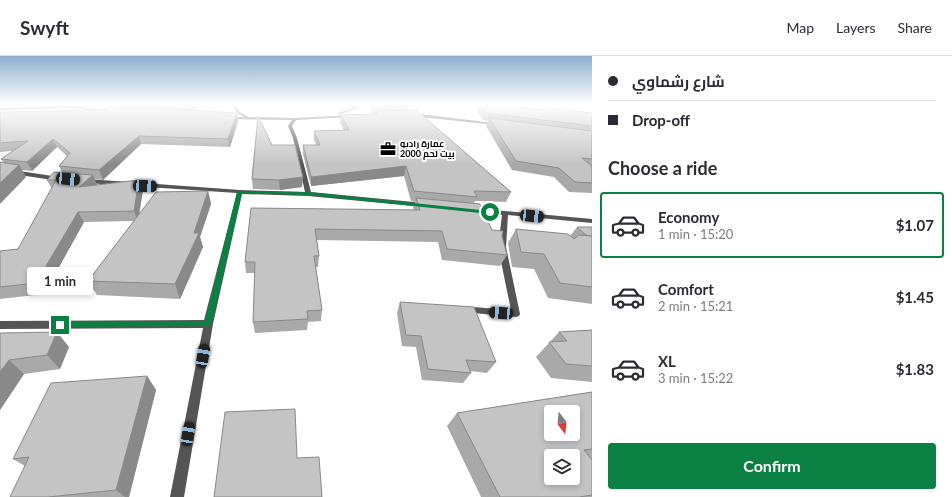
<!DOCTYPE html>
<meta charset="utf-8">
<style>
:root{--surface:#fff;--page:#f7f7f7;--text:#2b2b33;--muted:#7c7c81;--line:#e1e1e2;--accent:#0b8043}
body{margin:0;font-family:Lato,Cairo,sans-serif;background:var(--page);color:var(--text);height:100vh;display:flex;flex-direction:column;font-size:15px;white-space:nowrap}
*{box-sizing:border-box;margin:0}
p{font-size:13px;color:var(--muted)}
.icon{flex:none;width:22px;height:22px;fill:none;stroke:currentColor;stroke-width:2;stroke-linecap:round;stroke-linejoin:round}
.map{position:relative;flex:1;overflow:hidden}
.details{display:flex;flex-direction:column;background:var(--surface);width:360px}
.details>*{flex:none}
.hud{display:grid;align-content:center;height:88px;padding:0 16px;background:var(--surface)}
.needle{width:26px;rotate:164deg}
.controls{position:absolute;left:544px;top:349px;display:grid;gap:8px}
.controls a{display:grid;place-items:center;width:36px;height:36px;border-radius:4px;background:var(--surface);box-shadow:0 2px 6px #0003;font-size:20px}
.end{position:absolute;width:18px;height:18px;margin:-9px;border:5px solid #0b8043;background:#fff;box-shadow:0 0 0 2px #fff}
.from{border-radius:50%}
.bubble{position:absolute;height:28px;border-radius:4px;background:var(--surface);box-shadow:0 2px 6px #0003;font-size:13px;font-weight:700;line-height:28px;text-align:center}
.car{position:absolute;width:12px;height:24px;margin:-12px -6px;border-radius:5px;box-shadow:0 0 3px 1px #0007;background:linear-gradient(#222 24%,#8ab4d8 0 40%,#222 0 76%,#8ab4d8 0 86%,#222 0)}
.hud b{display:flex;align-items:center;gap:14px;height:38px;font-size:15px}
.hud b+b{border-top:1px solid var(--line)}
.hud i{width:10px;height:10px;background:var(--text)}
ul{padding:0;list-style:none}
li{display:flex;align-items:center;gap:12px;height:66px;margin:0 8px 6px;padding:0 8px;border:2px solid transparent;border-radius:4px}
li div{flex:1}
li b{display:block;font-size:15px}
li em{font-style:normal;font-weight:700}
li.active{border-color:var(--accent)}
li>.icon{width:36px;height:36px;stroke-width:1.5}
h2{padding:0 16px;font-size:18px;line-height:48px}
.button{display:flex;gap:8px;margin-top:auto;padding:8px 16px}
.button a{flex:1;height:46px;border-radius:4px;background:var(--accent);color:#fff;font-size:16px;font-weight:700;line-height:46px;text-align:center}
header{display:flex;align-items:center;gap:24px;box-sizing:border-box;height:56px;padding:0 20px;background:var(--surface);border-bottom:1px solid var(--line)}
header strong{font-size:19px}
nav{display:flex;gap:22px;margin-inline-start:auto;font-size:14px}
main{display:flex;flex:1;min-height:0}
.map>svg:first-child{display:block}
</style>
<header>
<strong>Swyft</strong>
<nav><a>Map</a><a>Layers</a><a>Share</a></nav>
</header>
<main>
<div class="map">
<svg width="592" height="441" viewBox="0 0 592 441">
<rect width="100%" height="100%" fill="#fff"/>
<g fill="none" stroke-linecap="round" stroke-linejoin="round">
<g fill="#555" fill-rule="evenodd">
<polygon points="231,48 234,48 240,56 249,61 295,62 352,59 351,61 296,64 292,70 297,82 311,136 424,147 427,149 424,151 308,140 242,138 213,268 184,441 170,441 203,272 0,273 0,265 204,264 237,137 87,127 84,125 87,123 240,134 305,136 293,82 288,70 292,64 227,63 228,61 244,61 238,58"/>
<polygon points="347,48 350,48 358,52 338,59 338,57 353,52"/>
<polygon points="73,50 117,56 115,57 73,52 0,54 0,52"/>
<polygon points="410,58 421,58 500,68 498,69 409,60"/>
<polygon points="0,112 59,121 62,123 59,125 0,116"/>
<polygon points="473,152 592,163 592,167 508,159 506,191 520,258 519,260 516,261 473,257 470,256 469,254 470,252 473,251 511,254 498,191 502,159 471,155 471,153"/>
</g>
</g>
<g fill="#a9a9a9">
<polygon points="115,48 200,48 194,54 237,57 238,65 230,91 141,88 103,124 94,123 97,129 139,124 143,134 139,158 208,135 211,148 200,181 203,191 180,243 97,239 88,225 134,165 84,166 44,238 0,243 0,195 18,193 52,133 47,124 62,116 59,110 67,100 57,91 32,115 22,114 26,121 4,107 1,103 13,95 0,96 0,56 104,54 116,52"/>
<polygon points="368,48 408,48 410,49 409,54 511,136 506,146 475,145 474,147 492,174 502,180 507,199 500,210 442,204 438,186 317,184 319,200 318,211 316,211 322,254 321,265 308,266 307,274 255,277 253,266 255,217 246,217 245,206 251,152 414,154 413,152 415,146 411,145 404,120 311,130 303,98 303,89 316,89 314,84 314,75 344,74 340,67 341,59 376,58 373,58"/>
<polygon points="478,48 547,54 549,52 592,57 592,137 569,136 554,121 512,114 486,70 488,65 483,64 476,53"/>
<polygon points="272,89 302,131 280,134 253,133 252,123"/>
<polygon points="577,171 592,171 592,248 548,242 534,213 512,211 508,187 516,173 570,180"/>
<polygon points="400,246 496,306 487,317 470,315 471,317 463,327 422,324 416,291 402,290 397,257"/>
<polygon points="592,274 592,326 551,322 536,301 559,276"/>
<polygon points="0,277 69,291 60,313 24,318 0,354"/>
<polygon points="147,320 156,334 129,441 10,441 25,410 13,403"/>
<polygon points="592,336 592,441 481,441 447,370 457,357"/>
</g>
<g fill="#898989">
<polygon points="193,48 200,48 193,56 191,49"/>
<polygon points="237,57 238,65 230,91 228,83"/>
<polygon points="139,80 141,88 103,124 99,114"/>
<polygon points="53,83 57,91 32,115 27,106"/>
<polygon points="19,109 26,121 0,148 0,127"/>
<polygon points="406,110 404,120 311,130 311,121"/>
<polygon points="93,119 97,129 79,131"/>
<polygon points="303,121 302,131 280,134 279,124"/>
<polygon points="139,124 143,134 138,165 134,155"/>
<polygon points="208,135 211,148 200,181 203,191 180,243 175,228"/>
<polygon points="78,156 84,166 44,238 36,227"/>
<polygon points="57,276 69,291 60,313 47,299"/>
<polygon points="9,304 24,318 0,354 0,316"/>
<polygon points="147,320 156,334 129,441 125,441 116,434"/>
</g>
<g fill="#c4c4c4" stroke="#898989" fill-rule="evenodd">
<polygon points="137,48 193,48 191,49"/>
<polygon points="372,48 408,48 410,49 374,51"/>
<polygon points="480,48 492,48 548,54 549,52 592,57 592,70 486,57"/>
<polygon points="109,50 118,52 160,52 237,57 228,83 139,80 99,114 59,110 70,97 53,83 27,106 1,103 28,85 0,87 0,56 104,54"/>
<polygon points="416,54 511,136 474,135 477,141 414,135 406,110 311,121 303,89 320,89 314,75 349,74 341,59 378,58 376,55"/>
<polygon points="258,60 272,89 295,89 303,121 279,124 252,123"/>
<polygon points="489,62 592,75 592,103 582,102 592,110 592,127 575,126 559,112 516,105"/>
<polygon points="0,106 19,109 0,127"/>
<polygon points="54,116 93,119 79,131 139,124 134,155 78,156 36,227 0,231 0,195 18,193 56,124 47,124"/>
<polygon points="208,135 194,177 199,177 175,228 88,225 156,136"/>
<polygon points="416,142 480,148 492,174 503,175 502,180 507,199 447,193 442,175 315,173 319,200 314,200 322,254 307,255 308,263 253,266 255,206 245,206 251,152 420,154"/>
<polygon points="577,171 592,171 592,180 586,179"/>
<polygon points="516,173 568,178 574,183 579,179 592,180 592,231 560,227 544,198 521,196"/>
<polygon points="400,246 474,251 496,306 466,304 471,317 428,313 421,280 406,279"/>
<polygon points="592,274 592,310 566,308 549,286 567,285 559,276"/>
<polygon points="57,276 47,299 9,304 0,316 0,277"/>
<polygon points="147,320 116,434 48,441 10,441 29,401 13,403 51,327"/>
<path d="M592,336V393L584,394L592,404V439L579,441H500L457,357ZM551,356H573V378H551ZM551,400H573V422H551Z"/>
<polygon points="295,353 297,402 319,401 322,441 214,441 225,356"/>
</g>
<linearGradient id="sky" x2="0" y2="1"><stop stop-color="#8cadcc"/><stop offset="0.44" stop-color="#fff"/><stop offset="1" stop-color="#fff" stop-opacity="0"/></linearGradient>
<rect width="592" height="109" fill="url(#sky)"/>
<polygon fill="#0b8043" points="240,135 308,136 490,155 492,156 490,158 308,139 242,137 211,270 57,271 56,269 60,266 205,265 237,136"/>
<defs>
<symbol id="office-bare" viewBox="-9 -9 18 18"><path d="M-6-3h4V-5.5h4V-3h4V5H-6ZM-1-4.5V-3h2v-1.5ZM-6 0V1H6V0Z" fill="#000" stroke="#fff" stroke-width="2.5" paint-order="stroke"/></symbol>
</defs>
<g fill-rule="evenodd">
<use href="#office-bare" x="377" y="82" width="22" height="22"/>
</g>
<g text-anchor="middle" stroke-width="4" stroke-linejoin="round" paint-order="stroke">
<g font-size="9" font-weight="bold" fill="#000" stroke="#fff" text-anchor="start">
<text x="400" y="91">عمارة راديو<tspan x="400" dy="10">بيت لحم 2000</tspan></text>
</g>
</g>
</svg>
<div class="controls">
<a><svg class="needle" viewBox="-14 -14 28 28"><path d="M0-13l5 13h-10z" fill="#e53935"/><path d="M0 13l5-13h-10z" fill="#7c7c81"/></svg></a>
<a><svg class="icon" aria-label="layers" viewBox="0 0 24 24"><path d="M12 4l9 5-9 5-9-5zM3 14l9 5 9-5"/></svg></a>
</div>
<i class="end from" style="left:490px;top:156px"></i>
<i class="end" style="left:60px;top:269px"></i>
<div class="bubble" style="left:27px;top:211px;width:66px">1 min</div>
<i class="car" style="left:68px;top:123px;rotate:96deg"></i>
<i class="car" style="left:145px;top:130px;rotate:93deg"></i>
<i class="car" style="left:532px;top:160px;rotate:96deg"></i>
<i class="car" style="left:501px;top:257px;rotate:274deg"></i>
<i class="car" style="left:203px;top:300px;rotate:10deg"></i>
<i class="car" style="left:188px;top:378px;rotate:10deg"></i>
</div>
<section class="details">
<div class="hud">
<b><i class="from"></i>شارع رشماوي</b>
<b><i></i>Drop-off</b>
</div>
<h2>Choose a ride</h2>
<ul>
<li class="active"><svg class="icon" aria-label="car" viewBox="0 0 24 24"><path d="M5 17H2v-5l4-1 3-4h7l3 4 3 1v5h-3M9 17h6M6 11h13"/><circle cx="7" cy="17" r="2"/><circle cx="17" cy="17" r="2"/></svg><div><b>Economy</b><p>1 min · 15:20</p></div><em>$1.07</em></li>
<li><svg class="icon" aria-label="car" viewBox="0 0 24 24"><path d="M5 17H2v-5l4-1 3-4h7l3 4 3 1v5h-3M9 17h6M6 11h13"/><circle cx="7" cy="17" r="2"/><circle cx="17" cy="17" r="2"/></svg><div><b>Comfort</b><p>2 min · 15:21</p></div><em>$1.45</em></li>
<li><svg class="icon" aria-label="car" viewBox="0 0 24 24"><path d="M5 17H2v-5l4-1 3-4h7l3 4 3 1v5h-3M9 17h6M6 11h13"/><circle cx="7" cy="17" r="2"/><circle cx="17" cy="17" r="2"/></svg><div><b>XL</b><p>3 min · 15:22</p></div><em>$1.83</em></li>
</ul>
<div class="button"><a>Confirm</a></div>
</section>
</main>
